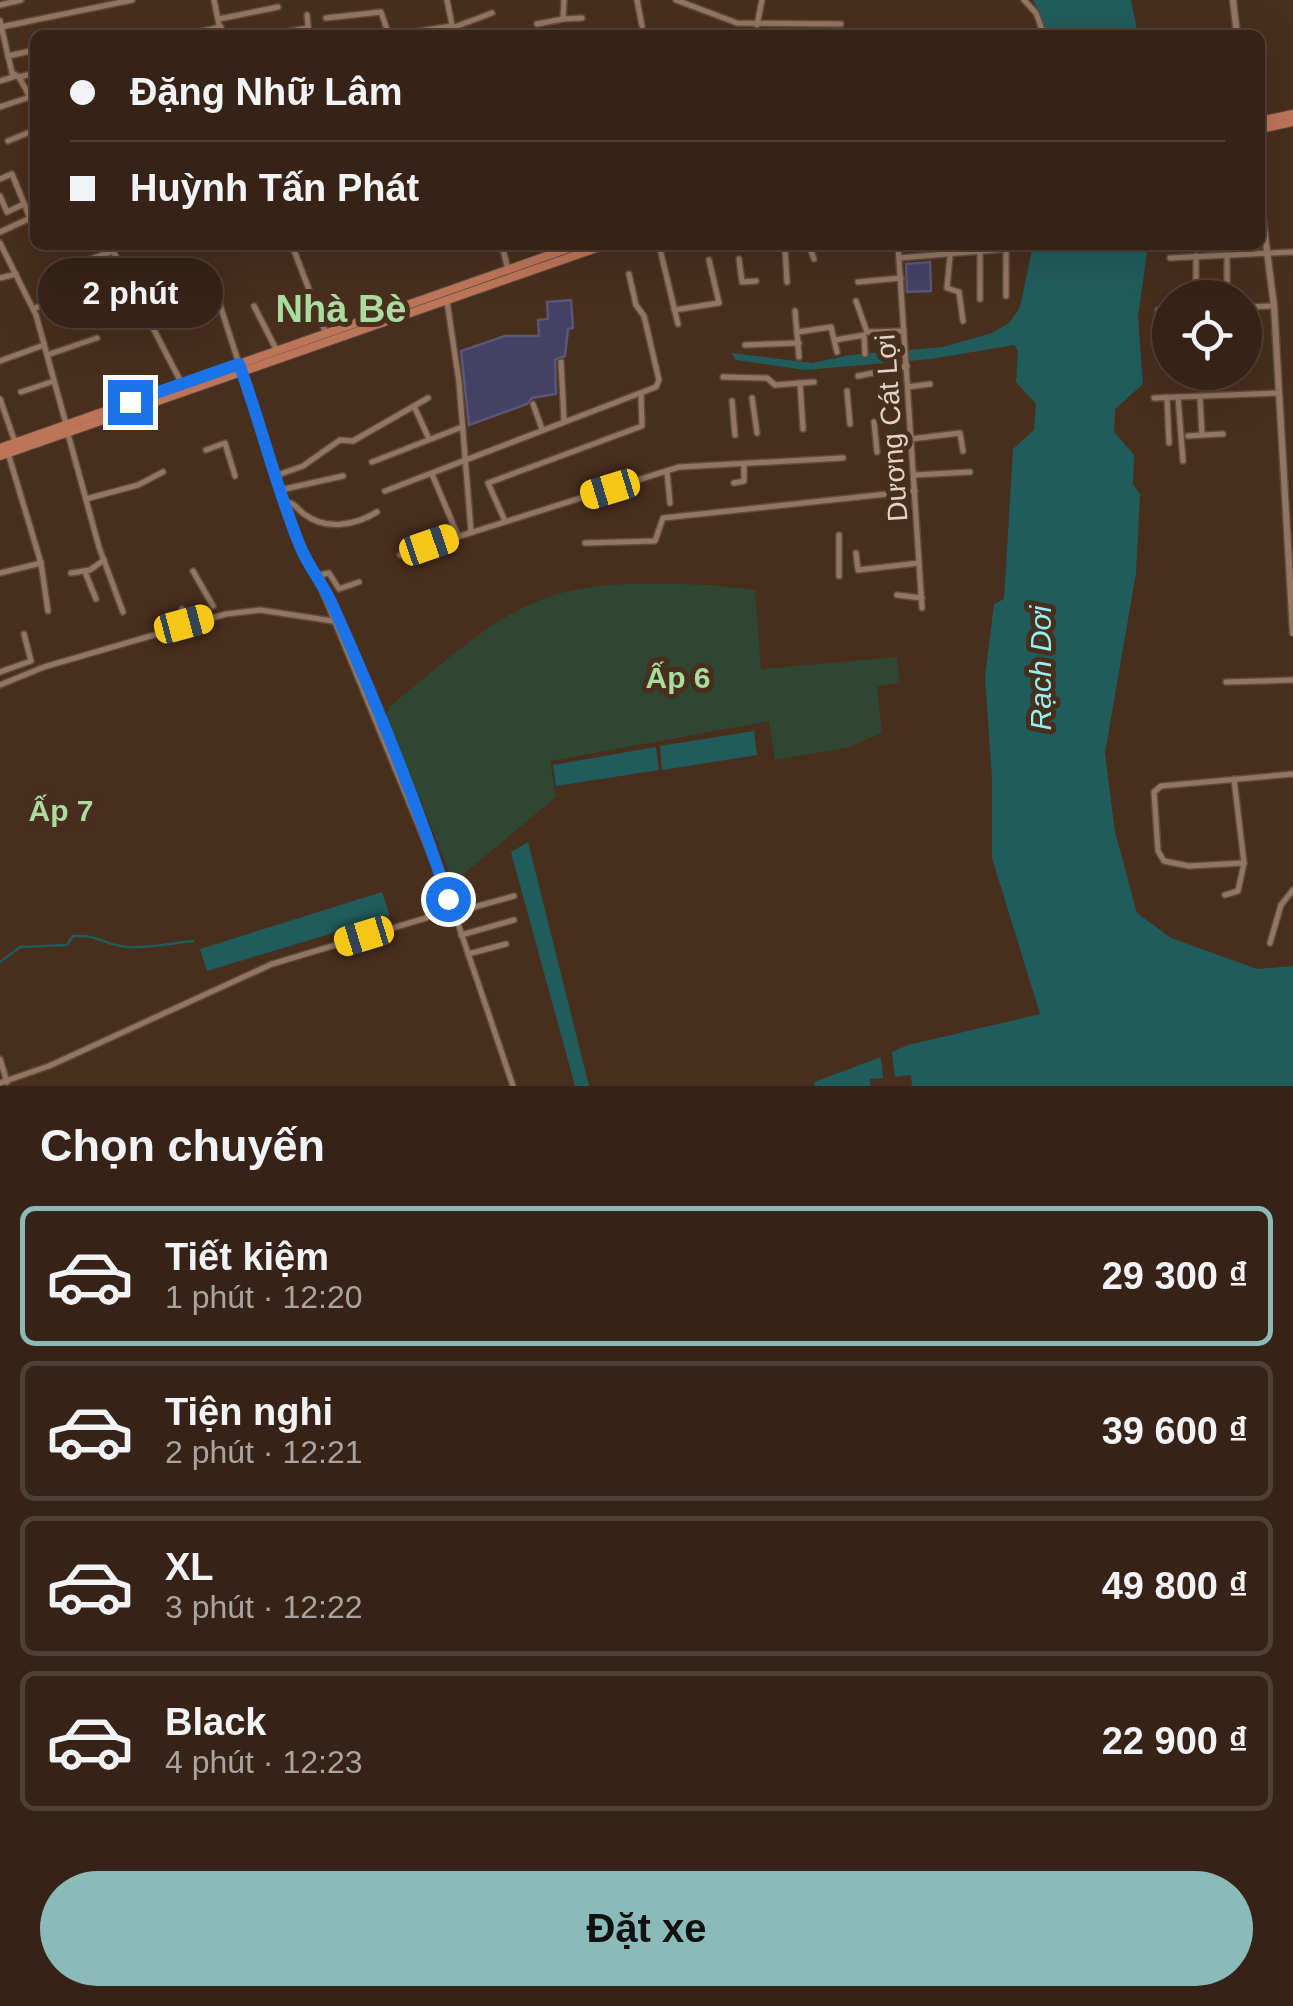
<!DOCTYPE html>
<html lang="vi">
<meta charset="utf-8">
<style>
:root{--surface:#362216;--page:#3d2a1f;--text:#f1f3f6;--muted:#aaa4a1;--line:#503f35;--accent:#8bbbb9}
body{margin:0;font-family:Arial,sans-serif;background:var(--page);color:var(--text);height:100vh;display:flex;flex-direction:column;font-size:38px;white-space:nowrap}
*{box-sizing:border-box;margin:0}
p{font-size:32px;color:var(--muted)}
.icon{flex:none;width:55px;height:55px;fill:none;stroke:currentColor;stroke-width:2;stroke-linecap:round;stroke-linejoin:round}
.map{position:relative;height:1086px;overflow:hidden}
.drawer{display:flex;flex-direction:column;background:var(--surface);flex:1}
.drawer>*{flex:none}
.guide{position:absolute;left:30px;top:30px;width:1235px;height:220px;border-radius:15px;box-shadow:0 10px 40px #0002,0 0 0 2px var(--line);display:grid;align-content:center;height:220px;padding:0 40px;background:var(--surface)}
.tools{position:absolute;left:1152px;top:280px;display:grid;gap:20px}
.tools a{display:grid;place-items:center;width:110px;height:110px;border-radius:50%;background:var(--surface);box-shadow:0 10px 40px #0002,0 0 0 2px var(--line);font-size:50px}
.end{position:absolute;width:45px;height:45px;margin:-22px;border:12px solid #1a73e8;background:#fff;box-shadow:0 0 0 5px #fff}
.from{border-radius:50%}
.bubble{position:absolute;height:70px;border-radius:35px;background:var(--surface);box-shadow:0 10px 40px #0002,0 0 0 2px var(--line);font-size:32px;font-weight:800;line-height:70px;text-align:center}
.car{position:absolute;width:30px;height:60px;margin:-30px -15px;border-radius:12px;box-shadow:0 0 8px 2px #0007;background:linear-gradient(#f5c518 24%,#345 0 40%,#f5c518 0 76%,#345 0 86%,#f5c518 0)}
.guide b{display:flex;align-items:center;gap:35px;height:95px;font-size:38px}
.guide b+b{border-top:2px solid var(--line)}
.guide i{width:25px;height:25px;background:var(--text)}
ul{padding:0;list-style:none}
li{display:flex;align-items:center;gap:30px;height:140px;margin:0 20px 15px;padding:0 20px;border:5px solid var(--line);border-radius:15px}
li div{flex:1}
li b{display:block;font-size:38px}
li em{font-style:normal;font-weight:800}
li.active{border-color:var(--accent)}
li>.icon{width:90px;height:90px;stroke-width:1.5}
h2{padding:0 40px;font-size:45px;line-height:120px}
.action{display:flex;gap:20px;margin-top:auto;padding:20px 40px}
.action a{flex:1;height:115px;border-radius:60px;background:var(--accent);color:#111;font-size:40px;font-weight:800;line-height:115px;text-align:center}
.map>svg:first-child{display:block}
</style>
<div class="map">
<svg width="1293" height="1086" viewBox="0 0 1293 1086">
<rect width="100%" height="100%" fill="#482e1d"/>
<path fill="#2f4633" d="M709,585L755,590L761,669L897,657L900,683L877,686L882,733L847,748L775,760L769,721L550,761L556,797L460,877L451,876L386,715L390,706C439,668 488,618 548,597C598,580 657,584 709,585Z"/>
<g fill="#215c5d">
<polygon points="1033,0 1131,0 1138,35 1048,35"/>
<polygon points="1033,245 1148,245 1138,317 1143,384 1115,409 1114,432 1134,455 1133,484 1140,494 1136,573 1105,753 1115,832 1137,913 1171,938 1257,969 1293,966 1293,1086 912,1086 911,1075 895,1077 892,1052 908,1045 1040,1014 992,858 992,778 985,677 994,604 1004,599 1013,449 1034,430 1036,404 1016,382 1018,351 1014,345 931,359 805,370 736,360 731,353 812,363 850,355 943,347 992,333 1009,323 1020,307"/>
<polygon points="754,731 757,755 662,770 660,746"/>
<polygon points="656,747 659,770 556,786 553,765"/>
<polygon points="528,842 589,1086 575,1086 511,852"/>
<polygon points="382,892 390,916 207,971 200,949"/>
<polygon points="881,1057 883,1078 870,1079 870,1086 815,1086 814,1082"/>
</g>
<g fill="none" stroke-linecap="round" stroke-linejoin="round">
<path stroke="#215c5d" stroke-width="2.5" d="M0,962L20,947L67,945L73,936C97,935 100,942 120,946C142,950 170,943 193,941"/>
</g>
<g fill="#444165" stroke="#595775" stroke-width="2.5">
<polygon points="930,262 931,291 907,292 906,264"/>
<polygon points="571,300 573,328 568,329 565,356 555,360 556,394 532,398 527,404 469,425 461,351 505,336 539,336 538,320 548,319 547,302"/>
</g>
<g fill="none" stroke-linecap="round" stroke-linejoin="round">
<defs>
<g id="minor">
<polyline points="214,0 221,35"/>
<polyline points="447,0 454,35"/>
<polyline points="564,0 563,19 582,18"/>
<polyline points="637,0 642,26"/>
<polyline points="676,0 737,23 841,24"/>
<polyline points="1024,0 1036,13 1044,35"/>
<polyline points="0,5 21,0"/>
<polyline points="307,15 309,35"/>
<polyline points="326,18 381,12 389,35"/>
<polyline points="219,19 278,7"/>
<polyline points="0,21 12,73 19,77 35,106"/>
<polyline points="537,24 563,19"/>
<polyline points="757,25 762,0"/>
<polyline points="1,27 132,0"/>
<polyline points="452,28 492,13"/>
<polyline points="185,35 221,27"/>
<polyline points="268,35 308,28"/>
<polyline points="395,35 452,26"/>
<polyline points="8,56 35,50"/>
<polyline points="19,77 35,73"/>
<polyline points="0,81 16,76"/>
<polyline points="0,107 30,97"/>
<polyline points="8,141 35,130"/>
<polyline points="0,179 12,174 30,218"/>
<polyline points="0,196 7,212 24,204"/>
<polyline points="0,232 35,216"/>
<polyline points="0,243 36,315 66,424"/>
<polyline points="110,245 182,384"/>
<polyline points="292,245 326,334"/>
<polyline points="502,245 508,270"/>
<polyline points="659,245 678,324"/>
<polyline points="809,245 814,259"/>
<polyline points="898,245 922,608"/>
<polyline points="980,249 980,299"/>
<polyline points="950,256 947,288 959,292 963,321"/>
<polyline points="899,258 1006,249 1006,296"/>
<polyline points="1170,258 1293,252"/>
<polyline points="739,259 742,282 756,281"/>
<polyline points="69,267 113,251"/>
<polyline points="0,278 16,274"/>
<polyline points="212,280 239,364"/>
<polyline points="1196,281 1196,256"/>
<polyline points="787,282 785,249 789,245"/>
<polyline points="858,282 901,278"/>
<polyline points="1227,283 1227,255"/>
<polyline points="138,299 157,288"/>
<polyline points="447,301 459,382 471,531"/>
<polyline points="856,301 867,332 904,331"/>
<polyline points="293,303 312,297"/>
<polyline points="254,306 277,351"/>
<polyline points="1245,307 1274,306"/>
<polyline points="33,309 73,291"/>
<polyline points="674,310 719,303 709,260"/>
<polyline points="1158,310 1170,310"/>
<polyline points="795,311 799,357"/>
<polyline points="798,332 831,327 837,352"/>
<polyline points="835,340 864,335 865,354"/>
<polyline points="745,345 799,343"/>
<polyline points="47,355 97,338"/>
<polyline points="0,361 44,345"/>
<polyline points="561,362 564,420"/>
<polyline points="242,372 300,547 339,618 431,844 513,1086"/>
<polyline points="858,376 907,366"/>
<polyline points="723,377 767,378 775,385 814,382"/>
<polyline points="800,383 803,429"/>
<polyline points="908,387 930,384"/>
<polyline points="847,391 850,424"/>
<polyline points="21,392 54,381"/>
<polyline points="1167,397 1169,443"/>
<polyline points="1178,397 1183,461"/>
<polyline points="752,398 757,433"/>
<polyline points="1154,398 1279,393"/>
<polyline points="0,399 15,442"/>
<polyline points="732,401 735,435"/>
<polyline points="533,404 542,429"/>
<polyline points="414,406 429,439"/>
<polyline points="874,422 877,452"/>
<polyline points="68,434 99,547 123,612"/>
<polyline points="1202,435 1223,434"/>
<polyline points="1188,436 1202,435 1200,397"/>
<polyline points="911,439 960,433 963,451"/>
<polyline points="206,450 225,443 235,476"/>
<polyline points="372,462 462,427"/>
<polyline points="667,472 670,503"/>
<polyline points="432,474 458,536"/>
<polyline points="914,475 970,472"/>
<polyline points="275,476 303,466 340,440 353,441 428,398"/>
<polyline points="734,483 744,481 744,466"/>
<polyline points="280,490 343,476"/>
<polyline points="385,491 656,387 659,380 644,316 636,305 629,274"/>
<polyline points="86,499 138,485 163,472"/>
<path d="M284,502C296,503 295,507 304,514C326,531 356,525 377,512"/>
<polyline points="505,521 488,483 642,426 641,394"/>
<polyline points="585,543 655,541 663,518 915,491"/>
<polyline points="856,553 858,570 919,563"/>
<polyline points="400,555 679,467 843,458"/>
<polyline points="41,563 48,611"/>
<polyline points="193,571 213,606"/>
<polyline points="85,572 96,599"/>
<polyline points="0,573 41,563 8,453"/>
<polyline points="71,573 90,570 104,560"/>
<polyline points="314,576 329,573 339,589 359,582"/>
<polyline points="839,576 839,535"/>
<polyline points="322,590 441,880"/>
<polyline points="897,595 922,598"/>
<polyline points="182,609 185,615"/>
<polyline points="0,672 31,661 24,634"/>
<polyline points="1226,682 1293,680"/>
<polyline points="0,685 44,667 226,614 260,610 333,621"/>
<polyline points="1244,863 1189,866 1164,861 1158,851 1154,792 1161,786 1293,774"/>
<polyline points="1225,895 1238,891 1244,863 1234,779"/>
<polyline points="453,913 514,896"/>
<polyline points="461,935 514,920"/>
<polyline points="1270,943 1281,905 1293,890"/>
<polyline points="468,954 506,944"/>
<polyline points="0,1059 7,1082"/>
<polyline points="0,1083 49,1066 272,964 426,918 448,899"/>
</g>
<polyline id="tertiary" points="1260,196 1274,306 1293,633"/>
<polyline id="secondary" points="1233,0 1237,35"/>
<g id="primary">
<polyline points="1260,121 1293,114"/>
<polyline points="1260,129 1293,122"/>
<polyline points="0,448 578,245"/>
<polyline points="0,456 605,245"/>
</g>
</defs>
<use href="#minor" stroke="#604b3b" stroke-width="8"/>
<use href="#tertiary" stroke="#604b3b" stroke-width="9"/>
<use href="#secondary" stroke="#604b3b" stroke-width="9"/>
<use href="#primary" stroke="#604b3b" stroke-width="10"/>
<use href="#minor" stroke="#937662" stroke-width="5"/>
<use href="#tertiary" stroke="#937662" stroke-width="6"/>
<use href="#secondary" stroke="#937662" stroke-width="6"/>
<use href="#primary" stroke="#bd7559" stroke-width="8"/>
</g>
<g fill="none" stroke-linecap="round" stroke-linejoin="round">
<path stroke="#1a73e8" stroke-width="12" d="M130,402L239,364C261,424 276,487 300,546C309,568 324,585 333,606C376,702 416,800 448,899"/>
</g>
<g text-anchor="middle" stroke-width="10" stroke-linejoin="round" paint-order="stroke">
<g font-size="28" fill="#e2d2c7" stroke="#482e1d">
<text transform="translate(891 428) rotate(-94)" y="10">Dương Cát Lợi</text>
</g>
<g font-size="30" font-style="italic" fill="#93f2f2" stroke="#482e1d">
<text transform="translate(1041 668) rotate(-90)" y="10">Rạch Dơi</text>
</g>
<g font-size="30" font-weight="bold" fill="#a9dc9e" stroke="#482e1d">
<text x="678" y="688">Ấp 6</text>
<text x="61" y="821">Ấp 7</text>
</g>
<g font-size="38" font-weight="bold" fill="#a9dc9e" stroke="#482e1d">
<text x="341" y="322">Nhà Bè</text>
</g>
</g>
</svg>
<div class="tools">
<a><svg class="icon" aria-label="locate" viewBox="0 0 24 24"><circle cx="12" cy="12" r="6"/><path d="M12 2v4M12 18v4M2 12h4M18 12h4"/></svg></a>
</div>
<i class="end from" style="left:448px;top:899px"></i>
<i class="end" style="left:130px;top:402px"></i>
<div class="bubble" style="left:38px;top:258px;width:185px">2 phút</div>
<i class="car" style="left:610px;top:489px;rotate:253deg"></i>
<i class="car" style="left:429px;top:545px;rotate:71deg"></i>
<i class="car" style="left:184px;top:624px;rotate:75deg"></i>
<i class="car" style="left:364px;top:936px;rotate:253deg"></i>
<div class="guide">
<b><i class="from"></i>Đặng Nhữ Lâm</b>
<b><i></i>Huỳnh Tấn Phát</b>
</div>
</div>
<section class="drawer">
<h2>Chọn chuyến</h2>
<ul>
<li class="active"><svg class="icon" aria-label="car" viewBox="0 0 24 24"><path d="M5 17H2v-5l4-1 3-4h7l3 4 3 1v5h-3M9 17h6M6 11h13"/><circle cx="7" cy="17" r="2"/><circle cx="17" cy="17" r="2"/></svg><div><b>Tiết kiệm</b><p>1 phút · 12:20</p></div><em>29 300 ₫</em></li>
<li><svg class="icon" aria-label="car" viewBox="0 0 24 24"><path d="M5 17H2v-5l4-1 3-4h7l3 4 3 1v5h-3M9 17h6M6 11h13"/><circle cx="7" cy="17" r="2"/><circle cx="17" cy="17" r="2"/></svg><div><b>Tiện nghi</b><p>2 phút · 12:21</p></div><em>39 600 ₫</em></li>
<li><svg class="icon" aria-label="car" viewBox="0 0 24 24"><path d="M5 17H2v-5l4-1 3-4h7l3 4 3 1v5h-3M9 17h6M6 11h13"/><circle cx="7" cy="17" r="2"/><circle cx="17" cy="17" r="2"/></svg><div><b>XL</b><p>3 phút · 12:22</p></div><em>49 800 ₫</em></li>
<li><svg class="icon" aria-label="car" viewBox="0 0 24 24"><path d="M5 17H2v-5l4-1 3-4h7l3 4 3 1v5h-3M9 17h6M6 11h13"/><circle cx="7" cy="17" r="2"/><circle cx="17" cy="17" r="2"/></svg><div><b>Black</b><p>4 phút · 12:23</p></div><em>22 900 ₫</em></li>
</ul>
<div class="action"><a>Đặt xe</a></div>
</section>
